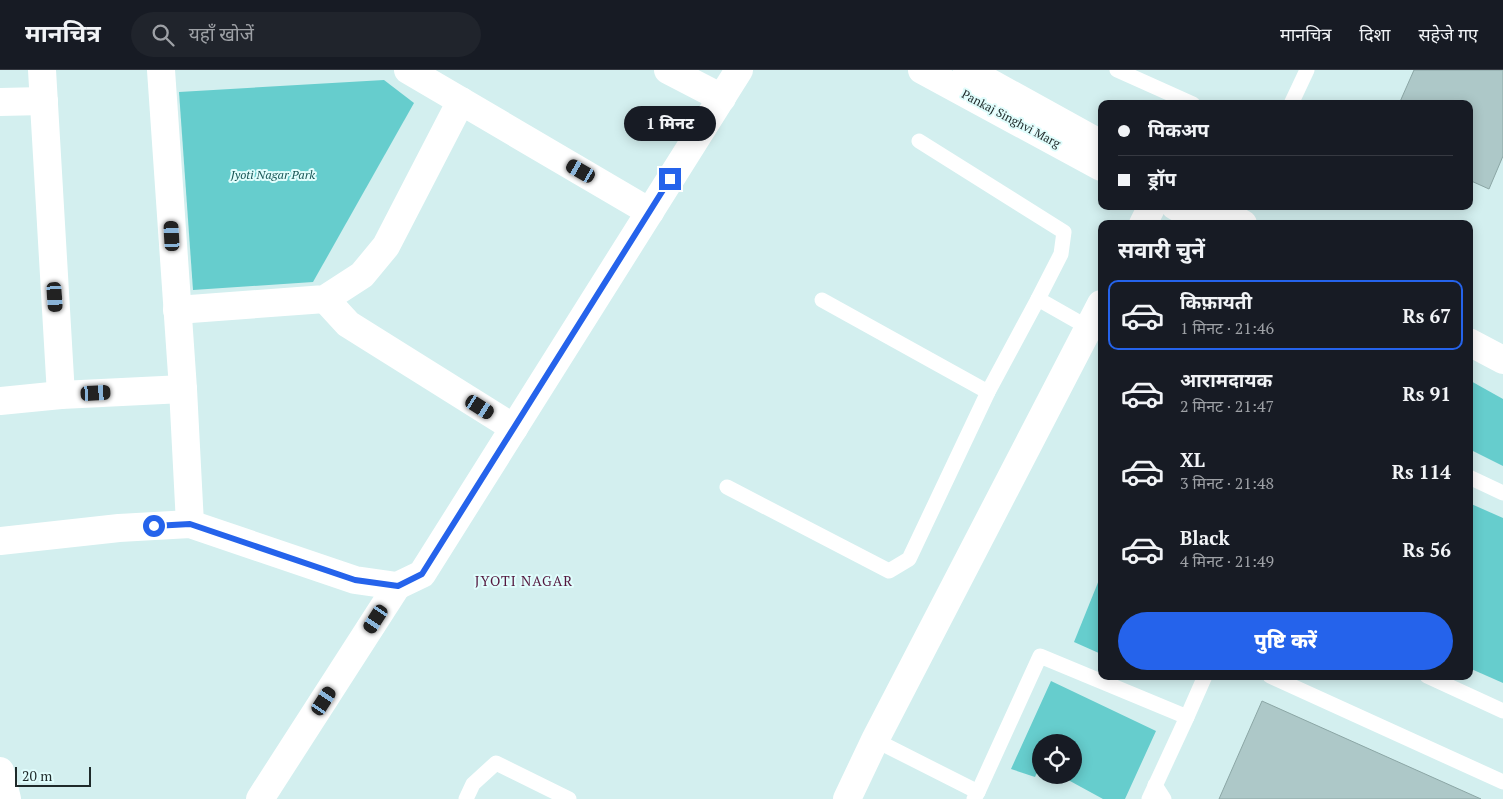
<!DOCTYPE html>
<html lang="hi">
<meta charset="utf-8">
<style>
:root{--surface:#171b24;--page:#20242c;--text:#f1f3f6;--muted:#9ea1a6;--line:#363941;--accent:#2563eb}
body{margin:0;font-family:"PT Serif","Noto Sans Devanagari",serif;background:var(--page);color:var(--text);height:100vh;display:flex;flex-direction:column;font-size:19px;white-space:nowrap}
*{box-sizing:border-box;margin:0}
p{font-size:16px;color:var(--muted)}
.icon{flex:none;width:28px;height:28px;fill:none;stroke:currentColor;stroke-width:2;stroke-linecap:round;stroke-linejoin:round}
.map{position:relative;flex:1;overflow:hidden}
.drawer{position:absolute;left:1098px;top:150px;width:375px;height:460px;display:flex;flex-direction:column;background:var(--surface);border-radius:10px;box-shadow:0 2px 12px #0003}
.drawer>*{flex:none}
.banner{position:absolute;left:1098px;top:30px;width:375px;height:110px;border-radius:10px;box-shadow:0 2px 12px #0003;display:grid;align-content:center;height:110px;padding:0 20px;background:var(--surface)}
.controls{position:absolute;left:1032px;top:664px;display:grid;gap:10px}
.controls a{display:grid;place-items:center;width:50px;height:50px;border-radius:50%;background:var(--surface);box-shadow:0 2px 12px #0003;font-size:25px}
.scale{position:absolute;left:15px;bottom:12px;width:76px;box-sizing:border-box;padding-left:5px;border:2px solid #1f2a2a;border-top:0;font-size:14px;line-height:18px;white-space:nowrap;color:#1f2a2a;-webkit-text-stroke:4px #e0fdfc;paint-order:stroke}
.end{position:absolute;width:22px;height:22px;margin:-11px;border:6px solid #2563eb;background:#fff;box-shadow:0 0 0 2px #fff}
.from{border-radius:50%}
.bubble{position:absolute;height:35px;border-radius:18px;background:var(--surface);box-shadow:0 2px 12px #0003;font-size:16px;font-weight:800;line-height:35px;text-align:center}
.car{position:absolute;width:15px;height:30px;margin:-15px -8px;border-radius:6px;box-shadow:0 0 4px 1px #0007;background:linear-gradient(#222 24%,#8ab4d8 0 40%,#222 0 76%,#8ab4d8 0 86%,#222 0)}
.banner b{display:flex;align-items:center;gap:18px;height:48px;font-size:19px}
.banner b+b{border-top:1px solid var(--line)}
.banner i{width:12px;height:12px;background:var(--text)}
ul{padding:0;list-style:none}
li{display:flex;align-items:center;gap:15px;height:70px;margin:0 10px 8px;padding:0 10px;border:2px solid transparent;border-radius:10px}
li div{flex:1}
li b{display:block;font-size:19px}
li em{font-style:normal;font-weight:800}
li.on{border-color:var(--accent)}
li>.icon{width:45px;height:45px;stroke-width:1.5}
h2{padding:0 20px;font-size:22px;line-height:60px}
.action{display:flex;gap:10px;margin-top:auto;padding:10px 20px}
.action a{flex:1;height:58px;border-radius:30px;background:var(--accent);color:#fff;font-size:20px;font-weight:800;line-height:58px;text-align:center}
header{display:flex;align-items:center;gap:30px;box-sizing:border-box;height:70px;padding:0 25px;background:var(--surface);border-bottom:1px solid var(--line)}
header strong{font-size:24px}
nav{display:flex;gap:28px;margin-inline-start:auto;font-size:18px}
.search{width:350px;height:45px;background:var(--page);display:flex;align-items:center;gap:12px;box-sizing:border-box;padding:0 18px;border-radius:28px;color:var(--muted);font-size:19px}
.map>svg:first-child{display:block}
</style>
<header>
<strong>मानचित्र</strong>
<div class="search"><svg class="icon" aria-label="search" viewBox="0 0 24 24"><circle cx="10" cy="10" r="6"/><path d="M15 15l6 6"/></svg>यहाँ खोजें</div>
<nav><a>मानचित्र</a><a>दिशा</a><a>सहेजे गए</a></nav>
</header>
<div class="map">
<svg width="1503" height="729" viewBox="0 0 1503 729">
<rect width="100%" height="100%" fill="#d3efef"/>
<g fill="#66cdcd">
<polygon points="384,10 414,33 313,212 193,220 179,22"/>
<polygon points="1469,310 1503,329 1503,396 1469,379"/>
<polygon points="1469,433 1503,448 1503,613 1469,598"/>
<polygon points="1101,505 1101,584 1074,572"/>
<polygon points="1051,611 1156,661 1125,729 1103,729 1059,705 1074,705 1074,672 1041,672 1041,694 1035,707 1011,699"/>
</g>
<g fill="#adc8c8" stroke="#8ba6a5">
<polygon points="1414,0 1503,0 1503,86 1489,119 1469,110 1469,34 1399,34"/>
<polygon points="1262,631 1481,729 1219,729"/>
</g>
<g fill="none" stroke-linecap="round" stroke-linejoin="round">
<g stroke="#fff" stroke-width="15">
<polyline points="1117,0 1193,34"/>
<polyline points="1291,34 1307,0"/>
<polyline points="919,71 1064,162 1061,184 1038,229"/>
<polyline points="822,230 988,322"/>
<polyline points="1469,407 1503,423"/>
<polyline points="727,417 889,501 909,489 988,322 1038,229 1089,258"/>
<polyline points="1270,606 1503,712"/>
<polyline points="1427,606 1503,641"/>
<polyline points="875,670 978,722 974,729"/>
<polyline points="1155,715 1164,729"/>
<polyline points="978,722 1040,586 1187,647 1205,606"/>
<polyline points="466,729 473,714 496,693 569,729"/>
<polyline points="1149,729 1187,647"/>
</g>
<g stroke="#fff" stroke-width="28">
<polyline points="42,0 61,325"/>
<polyline points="161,0 183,319 190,454"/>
<polyline points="408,0 650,142"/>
<polyline points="668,0 722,28"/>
<polyline points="0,32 44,31"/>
<polyline points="1143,154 1152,136"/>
<polyline points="325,229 348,254 514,358"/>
<polyline points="177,240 325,229 362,205 386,176 461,31"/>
<polyline points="0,331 61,325 183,319"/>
<polyline points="0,471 119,458 190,454 355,510 397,516 422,504 739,0"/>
<polyline points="260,729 397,516"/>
<polyline points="847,729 875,670 1101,234"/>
</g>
<g stroke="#fff" stroke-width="28">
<polyline points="922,0 1101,97"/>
<polyline points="967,0 1101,74"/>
<polyline points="1175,136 1208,154"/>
<polyline points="1211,136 1243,154"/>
<polyline points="1469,272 1503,290"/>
<polyline points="0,701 7,729"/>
</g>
</g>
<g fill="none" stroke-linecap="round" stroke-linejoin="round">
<polyline stroke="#2563eb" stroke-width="6" points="154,456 190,454 355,510 398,516 422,504 670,109"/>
</g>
<g text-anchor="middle" stroke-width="4" stroke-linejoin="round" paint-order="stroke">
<g font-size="12" fill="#1f2a2a" stroke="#e0fdfc">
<text transform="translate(1011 49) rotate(28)" y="4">Pankaj Singhvi Marg</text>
</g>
<g font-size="12" font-style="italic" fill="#185656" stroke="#e0fdfc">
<text x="273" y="109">Jyoti Nagar Park</text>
</g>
<g font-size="14" letter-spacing="1" fill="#54183e" stroke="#e0fdfc">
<text x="524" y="516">JYOTI NAGAR</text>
</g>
</g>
</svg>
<div class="controls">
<a><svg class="icon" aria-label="locate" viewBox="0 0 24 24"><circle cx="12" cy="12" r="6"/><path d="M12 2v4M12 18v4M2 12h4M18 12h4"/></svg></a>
</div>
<div class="scale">20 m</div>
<i class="end from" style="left:154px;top:456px"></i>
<i class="end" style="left:670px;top:109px"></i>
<div class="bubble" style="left:624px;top:36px;width:92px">1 मिनट</div>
<i class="car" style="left:581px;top:101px;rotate:300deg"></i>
<i class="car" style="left:172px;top:166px;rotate:357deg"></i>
<i class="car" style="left:55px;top:227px;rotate:176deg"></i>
<i class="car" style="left:96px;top:323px;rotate:87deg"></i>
<i class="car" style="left:480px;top:337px;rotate:122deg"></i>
<i class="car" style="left:376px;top:549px;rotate:213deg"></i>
<i class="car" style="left:324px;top:631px;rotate:33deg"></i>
<div class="banner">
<b><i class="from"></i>पिकअप</b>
<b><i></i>ड्रॉप</b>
</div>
<section class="drawer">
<h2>सवारी चुनें</h2>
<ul>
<li class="on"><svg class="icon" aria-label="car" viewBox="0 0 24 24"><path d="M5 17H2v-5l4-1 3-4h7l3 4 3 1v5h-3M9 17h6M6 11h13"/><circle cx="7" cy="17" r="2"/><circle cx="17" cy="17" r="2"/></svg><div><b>किफ़ायती</b><p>1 मिनट · 21:46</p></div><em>Rs 67</em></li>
<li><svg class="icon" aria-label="car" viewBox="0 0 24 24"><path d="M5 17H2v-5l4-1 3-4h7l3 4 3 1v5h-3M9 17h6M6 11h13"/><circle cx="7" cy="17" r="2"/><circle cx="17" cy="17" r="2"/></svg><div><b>आरामदायक</b><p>2 मिनट · 21:47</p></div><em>Rs 91</em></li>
<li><svg class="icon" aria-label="car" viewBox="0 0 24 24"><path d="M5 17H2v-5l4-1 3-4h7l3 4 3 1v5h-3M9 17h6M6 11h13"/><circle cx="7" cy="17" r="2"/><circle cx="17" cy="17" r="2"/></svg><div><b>XL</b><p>3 मिनट · 21:48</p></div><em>Rs 114</em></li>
<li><svg class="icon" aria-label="car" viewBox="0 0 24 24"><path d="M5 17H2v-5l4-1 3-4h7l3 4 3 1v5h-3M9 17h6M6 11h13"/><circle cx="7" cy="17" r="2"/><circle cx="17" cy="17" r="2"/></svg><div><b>Black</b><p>4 मिनट · 21:49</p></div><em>Rs 56</em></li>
</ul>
<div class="action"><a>पुष्टि करें</a></div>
</section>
</div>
